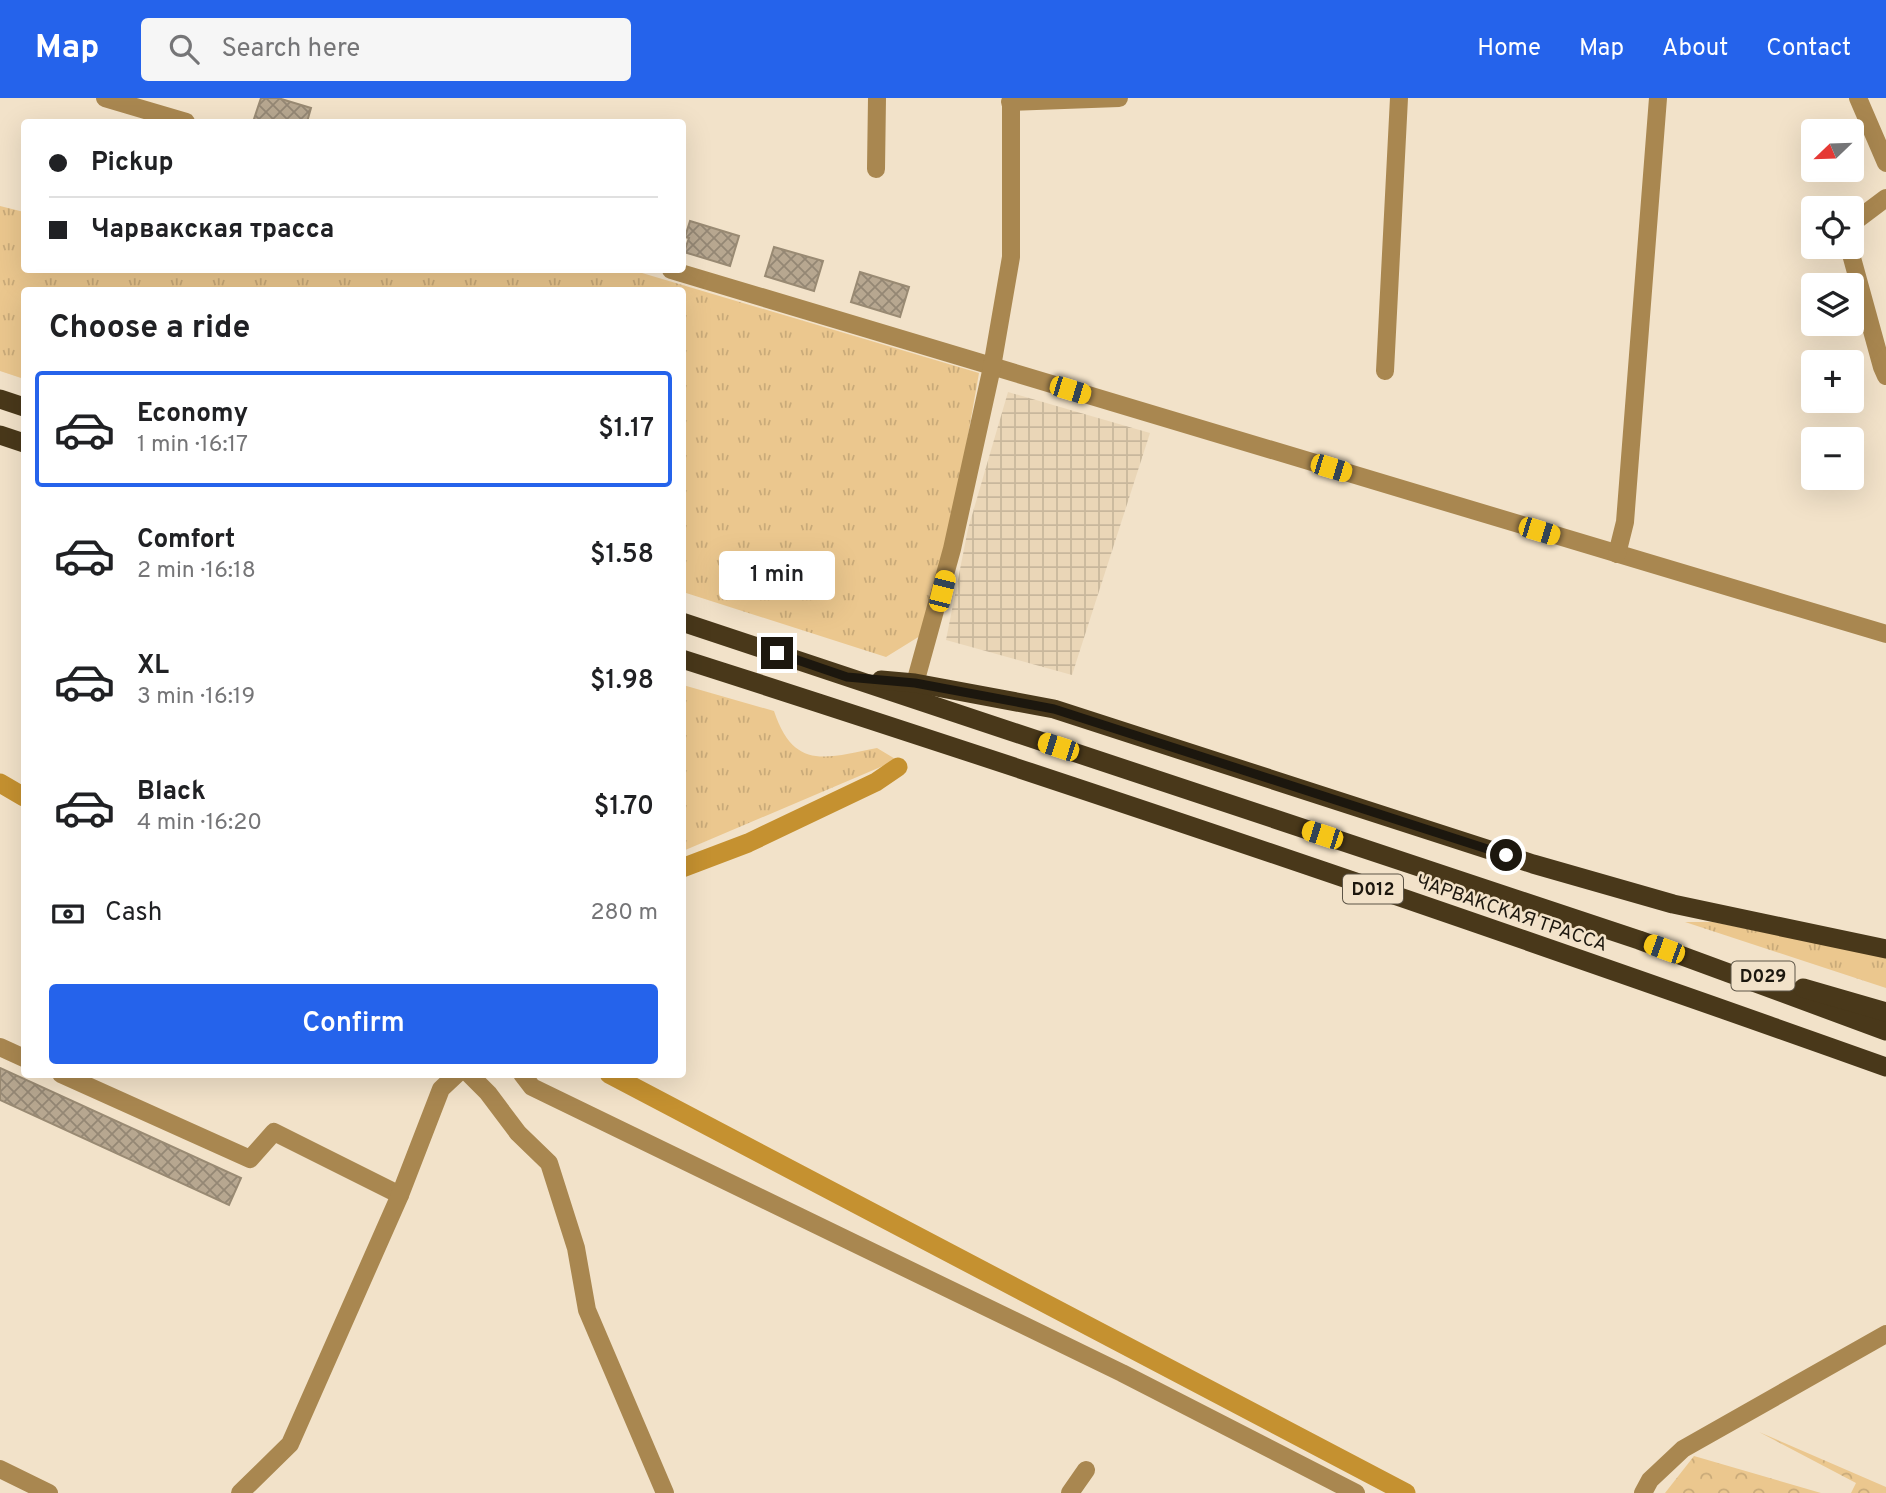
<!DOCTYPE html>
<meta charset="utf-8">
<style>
:root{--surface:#fff;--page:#f6f6f6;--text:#202124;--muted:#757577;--line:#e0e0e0;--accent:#2563eb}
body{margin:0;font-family:Overpass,sans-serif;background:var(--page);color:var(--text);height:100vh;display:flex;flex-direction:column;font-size:26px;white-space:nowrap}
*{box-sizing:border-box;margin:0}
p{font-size:23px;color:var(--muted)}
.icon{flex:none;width:38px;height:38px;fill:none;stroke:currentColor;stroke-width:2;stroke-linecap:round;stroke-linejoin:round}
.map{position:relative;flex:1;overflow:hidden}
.sheet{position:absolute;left:21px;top:189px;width:665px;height:791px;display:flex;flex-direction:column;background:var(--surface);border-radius:7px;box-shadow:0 7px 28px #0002}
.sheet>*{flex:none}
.hud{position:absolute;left:21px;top:21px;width:665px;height:154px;border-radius:7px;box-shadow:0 7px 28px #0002;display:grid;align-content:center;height:154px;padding:0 28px;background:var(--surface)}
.needle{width:46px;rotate:247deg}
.tools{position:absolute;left:1801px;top:21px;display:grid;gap:14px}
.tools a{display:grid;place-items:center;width:63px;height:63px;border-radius:7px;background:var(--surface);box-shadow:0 7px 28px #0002;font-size:35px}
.end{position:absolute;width:32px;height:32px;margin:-16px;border:9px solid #1c170e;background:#fff;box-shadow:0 0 0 4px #fff}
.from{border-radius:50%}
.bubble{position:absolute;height:49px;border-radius:7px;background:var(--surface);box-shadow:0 7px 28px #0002;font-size:23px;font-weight:600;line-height:49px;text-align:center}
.car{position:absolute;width:21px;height:42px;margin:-21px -10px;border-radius:9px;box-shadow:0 0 5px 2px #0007;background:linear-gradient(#f5c518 24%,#345 0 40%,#f5c518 0 76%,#345 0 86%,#f5c518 0)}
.hud b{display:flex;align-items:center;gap:24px;height:66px;font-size:26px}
.hud b+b{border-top:2px solid var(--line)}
.hud i{width:18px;height:18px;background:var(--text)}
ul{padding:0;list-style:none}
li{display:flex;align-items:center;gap:21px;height:116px;margin:0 14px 10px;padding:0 14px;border:4px solid transparent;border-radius:7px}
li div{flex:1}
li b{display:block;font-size:26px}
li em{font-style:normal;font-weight:600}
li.active{border-color:var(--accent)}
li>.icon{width:63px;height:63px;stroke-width:1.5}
h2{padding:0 28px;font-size:32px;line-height:84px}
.pay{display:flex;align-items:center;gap:18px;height:77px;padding:0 28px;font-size:26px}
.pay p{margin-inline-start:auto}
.cta{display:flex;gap:14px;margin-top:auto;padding:14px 28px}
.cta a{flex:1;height:80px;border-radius:7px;background:var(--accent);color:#fff;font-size:28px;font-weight:600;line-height:80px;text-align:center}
header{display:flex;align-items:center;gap:42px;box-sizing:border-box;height:98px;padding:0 35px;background:var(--accent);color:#fff}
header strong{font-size:33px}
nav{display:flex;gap:38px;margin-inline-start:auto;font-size:24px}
.search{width:490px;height:63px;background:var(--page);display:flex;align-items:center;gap:18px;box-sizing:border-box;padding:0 24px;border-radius:7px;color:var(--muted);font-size:26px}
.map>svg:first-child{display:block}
</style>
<header>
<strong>Map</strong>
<div class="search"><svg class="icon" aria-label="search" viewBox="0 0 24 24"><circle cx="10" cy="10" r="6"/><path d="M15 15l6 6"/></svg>Search here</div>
<nav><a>Home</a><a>Map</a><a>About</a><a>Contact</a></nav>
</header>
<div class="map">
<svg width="1886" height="1395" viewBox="0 0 1886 1395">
<defs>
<pattern id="industrial-grid" width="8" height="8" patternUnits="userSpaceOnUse" patternTransform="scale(1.75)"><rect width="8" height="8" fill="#ead6b7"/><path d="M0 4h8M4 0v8" fill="none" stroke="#c8b79c"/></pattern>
<pattern id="grass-tufts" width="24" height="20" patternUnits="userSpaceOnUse" patternTransform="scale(1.75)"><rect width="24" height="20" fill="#ebc78e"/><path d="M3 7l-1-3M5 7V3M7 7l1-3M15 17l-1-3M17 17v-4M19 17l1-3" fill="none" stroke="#c9aa79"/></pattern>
<pattern id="forest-crowns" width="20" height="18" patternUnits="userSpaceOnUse" patternTransform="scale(1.75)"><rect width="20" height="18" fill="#ebc78e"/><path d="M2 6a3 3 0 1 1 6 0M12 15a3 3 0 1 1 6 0" fill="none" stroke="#c9aa79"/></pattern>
<pattern id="building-cross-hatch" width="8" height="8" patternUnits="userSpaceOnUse" patternTransform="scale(1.75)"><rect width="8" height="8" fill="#b7a790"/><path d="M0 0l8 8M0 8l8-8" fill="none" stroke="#948774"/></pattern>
</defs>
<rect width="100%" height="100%" fill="#f2e2c9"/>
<polygon fill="url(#industrial-grid)" points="1008,294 1150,335 1072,577 946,542 968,431"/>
<g fill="url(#grass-tufts)">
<polygon points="0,108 24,114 24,172 632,172 979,275 952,428 920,538 886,559 683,494 682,192 24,192 24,281 0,273"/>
<path d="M683,587L774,613C794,673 826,660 877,650L897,662L683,753Z"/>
<polygon points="1685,824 1713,824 1743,830 1886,859 1886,890"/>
</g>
<g fill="url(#forest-crowns)">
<polygon points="1759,1334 1886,1389 1886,1395 1851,1395 1856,1385"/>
<polygon points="1694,1358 1821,1395 1665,1395"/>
</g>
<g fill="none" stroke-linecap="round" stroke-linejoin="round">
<g stroke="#c59130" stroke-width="19">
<polyline points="0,685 24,699"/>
<polyline points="682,770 748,745 876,684 898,669"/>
<polyline points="609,976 1406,1395"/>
</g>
</g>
<g fill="url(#building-cross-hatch)" stroke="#998a73" stroke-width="2">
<polygon points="261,0 278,0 311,10 307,24 253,24"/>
<polygon points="690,123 739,138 730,168 684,154 689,140 685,139"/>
<polygon points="774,149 823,163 814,193 765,178"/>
<polygon points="860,174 909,189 900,219 851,204"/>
<polygon points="0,970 241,1080 229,1107 0,1002"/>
</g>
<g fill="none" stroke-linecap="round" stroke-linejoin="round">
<g stroke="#a98750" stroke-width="18">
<polyline points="105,0 186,24"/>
<polyline points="1858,0 1886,65"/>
<polyline points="1010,4 1119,0"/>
<polyline points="876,71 877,0"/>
<polyline points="1852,136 1854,124 1886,100"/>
<polyline points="1849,149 1882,269 1886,278"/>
<polyline points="671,172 1886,536"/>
<polyline points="1385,273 1399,0"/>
<polyline points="1617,456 1625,424 1658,0"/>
<polyline points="915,585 952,451 992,269 1011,159 1011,0"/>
<polyline points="0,949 24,960"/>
<polyline points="61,976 250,1061 274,1034 400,1097"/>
<polyline points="469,976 488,995 518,1035 549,1065 576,1150 587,1212 665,1395"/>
<polyline points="522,976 532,989 1122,1275 1356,1395"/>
<polyline points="0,1371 49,1395"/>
<polyline points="240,1395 290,1346 400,1097 441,991 457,976"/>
<polyline points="1070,1395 1086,1372"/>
<polyline points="1643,1395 1650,1382 1683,1351 1886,1236"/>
</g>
<g stroke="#49381a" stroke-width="19">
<polyline points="0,301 24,309"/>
<polyline points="0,337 24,345"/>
<polyline points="682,524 1639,842 1886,933"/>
<path d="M682,561C1086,690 1487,827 1886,969"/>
<polyline points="881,582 915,585 1054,611 1533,766 1673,806 1886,851"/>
<polyline points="1803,890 1886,914"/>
</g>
</g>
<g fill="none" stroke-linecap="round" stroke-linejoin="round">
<polyline stroke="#1c170e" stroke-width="9" points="777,555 847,579 915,585 1054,611 1506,757"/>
</g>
<g text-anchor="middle" stroke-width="5" stroke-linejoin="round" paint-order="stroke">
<g fill="#f2e2c9" stroke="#5c5446" stroke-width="2">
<rect x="1343" y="776.5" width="60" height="29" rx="5"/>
<rect x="1731.5" y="863.5" width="63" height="29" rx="5"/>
</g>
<g font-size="18" font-weight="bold" fill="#1c170e">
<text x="1373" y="797">D012</text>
<text x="1763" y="884">D029</text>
</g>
<g font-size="19" fill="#1c170e" stroke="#f2e2c9">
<text transform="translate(1512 814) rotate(19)" y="7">ЧАРВАКСКАЯ ТРАССА</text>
</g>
</g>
</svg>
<div class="tools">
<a><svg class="needle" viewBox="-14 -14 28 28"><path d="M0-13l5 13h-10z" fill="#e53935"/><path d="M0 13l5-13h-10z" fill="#757577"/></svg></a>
<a><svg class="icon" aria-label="locate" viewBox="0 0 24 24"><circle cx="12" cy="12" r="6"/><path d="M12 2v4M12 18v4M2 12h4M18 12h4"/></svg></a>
<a><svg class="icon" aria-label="layers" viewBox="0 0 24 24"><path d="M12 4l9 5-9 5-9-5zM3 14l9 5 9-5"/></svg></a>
<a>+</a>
<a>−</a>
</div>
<i class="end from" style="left:1506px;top:757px"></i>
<i class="end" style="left:777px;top:555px"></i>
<div class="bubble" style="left:719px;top:453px;width:116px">1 min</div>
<i class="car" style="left:1070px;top:292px;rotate:107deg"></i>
<i class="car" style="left:1331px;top:370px;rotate:107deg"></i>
<i class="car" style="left:1539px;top:433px;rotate:107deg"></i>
<i class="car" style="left:942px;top:493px;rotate:14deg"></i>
<i class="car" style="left:1058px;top:649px;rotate:288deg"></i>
<i class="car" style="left:1322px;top:737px;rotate:288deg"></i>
<i class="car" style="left:1664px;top:851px;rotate:290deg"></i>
<div class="hud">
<b><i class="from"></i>Pickup</b>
<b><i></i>Чарвакская трасса</b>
</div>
<section class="sheet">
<h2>Choose a ride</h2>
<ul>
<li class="active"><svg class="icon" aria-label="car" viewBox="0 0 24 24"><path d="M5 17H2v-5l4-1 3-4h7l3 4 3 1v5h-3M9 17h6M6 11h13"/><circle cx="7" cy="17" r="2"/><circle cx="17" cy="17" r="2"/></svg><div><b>Economy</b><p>1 min · 16:17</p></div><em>$1.17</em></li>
<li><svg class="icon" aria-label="car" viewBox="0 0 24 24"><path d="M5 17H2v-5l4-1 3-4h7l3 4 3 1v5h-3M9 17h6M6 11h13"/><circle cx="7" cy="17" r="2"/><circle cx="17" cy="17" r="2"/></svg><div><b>Comfort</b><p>2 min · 16:18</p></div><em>$1.58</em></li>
<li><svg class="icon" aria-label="car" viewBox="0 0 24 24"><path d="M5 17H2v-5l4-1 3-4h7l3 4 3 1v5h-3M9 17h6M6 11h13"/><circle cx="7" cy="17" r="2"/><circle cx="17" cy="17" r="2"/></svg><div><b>XL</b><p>3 min · 16:19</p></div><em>$1.98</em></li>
<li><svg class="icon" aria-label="car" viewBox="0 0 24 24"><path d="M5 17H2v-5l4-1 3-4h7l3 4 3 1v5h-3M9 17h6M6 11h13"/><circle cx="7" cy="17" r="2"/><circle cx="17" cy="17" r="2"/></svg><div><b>Black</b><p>4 min · 16:20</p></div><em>$1.70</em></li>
</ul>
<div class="pay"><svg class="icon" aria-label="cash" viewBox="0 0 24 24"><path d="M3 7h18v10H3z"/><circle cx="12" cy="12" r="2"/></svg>Cash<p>280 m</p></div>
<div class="cta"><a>Confirm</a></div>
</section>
</div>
